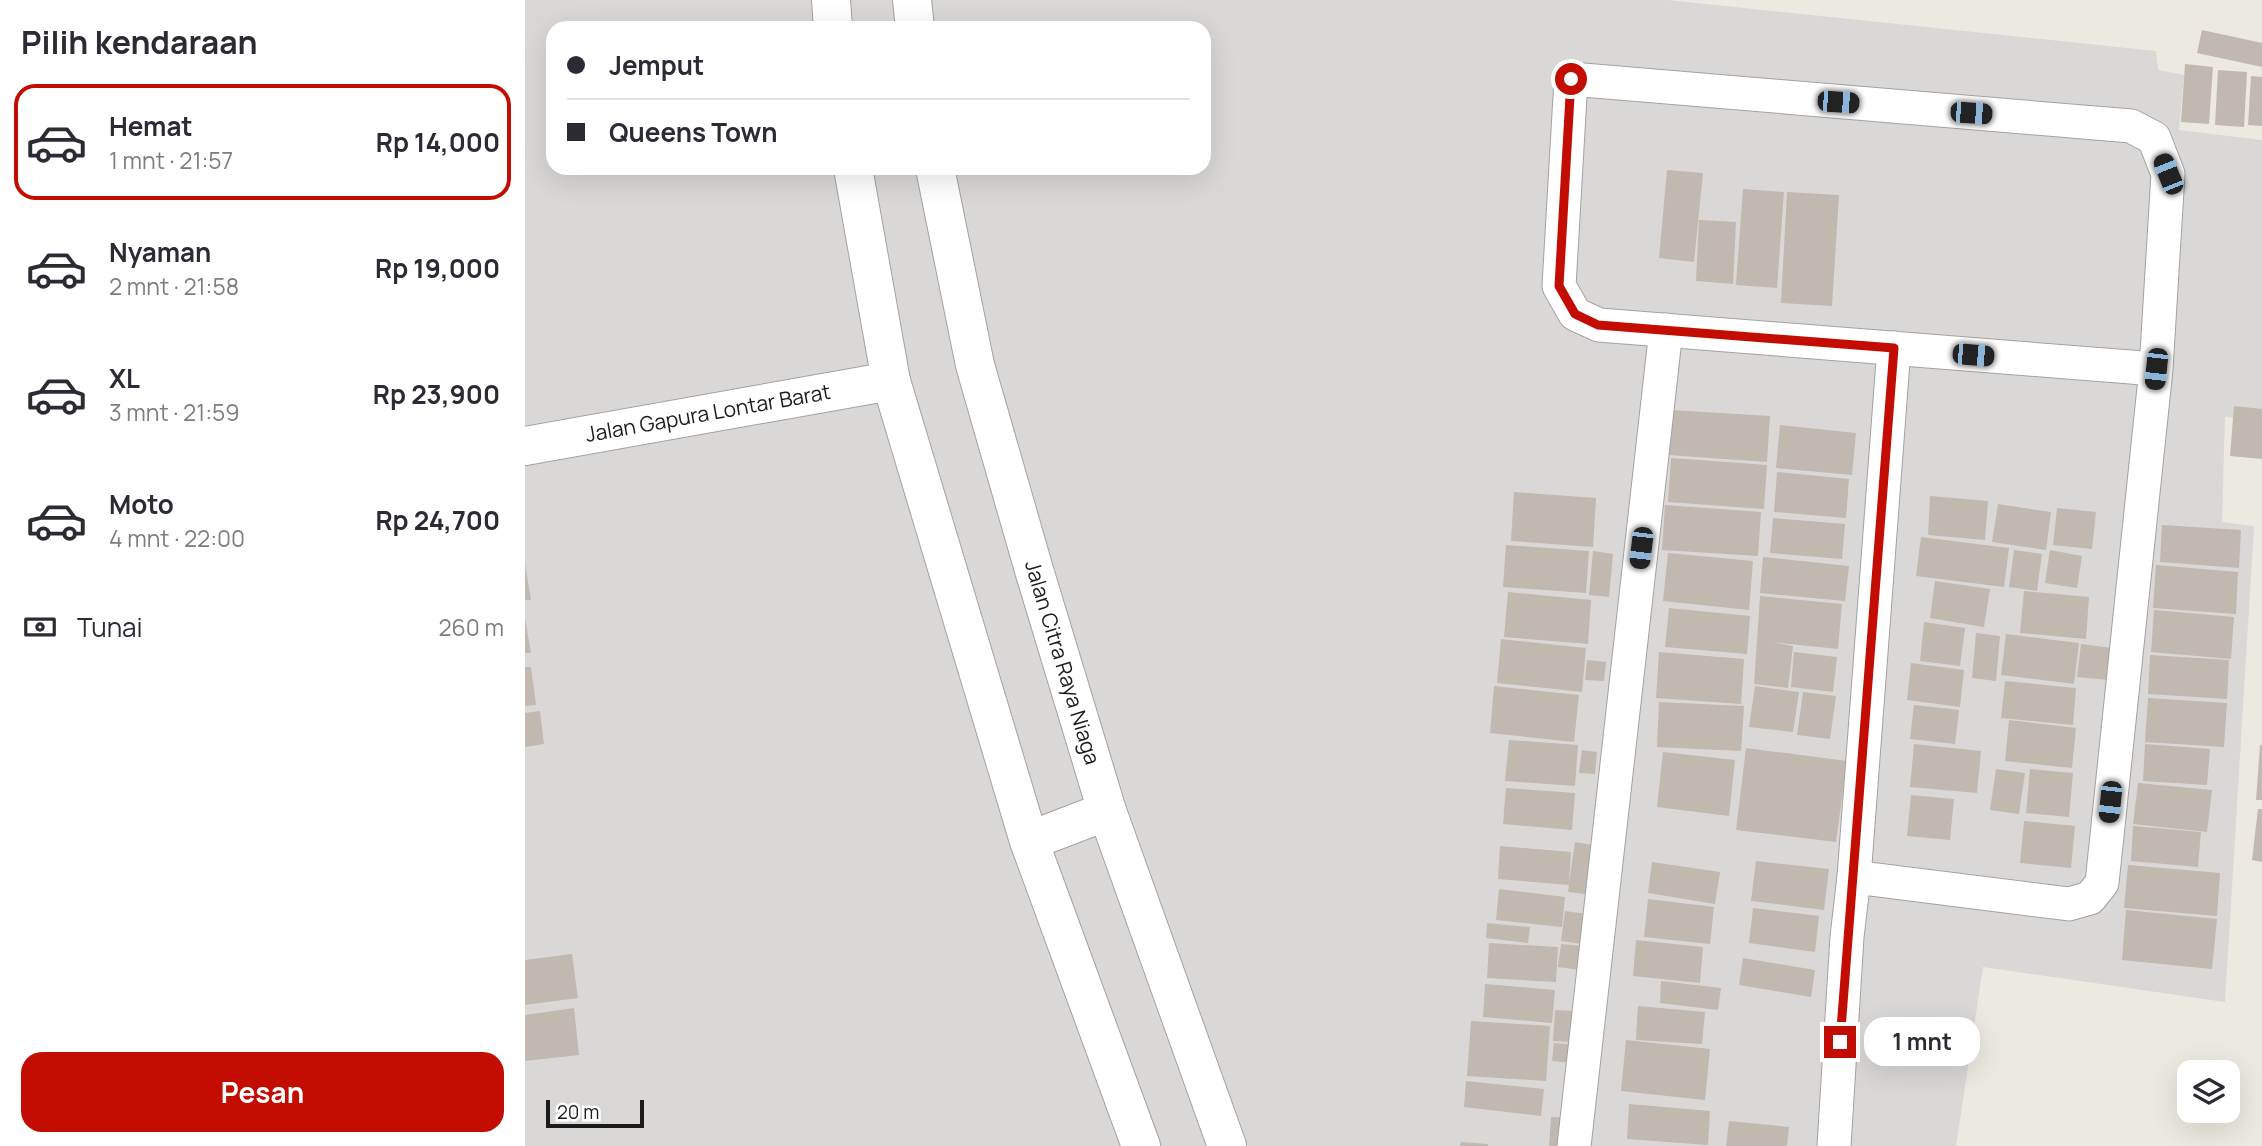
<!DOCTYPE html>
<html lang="id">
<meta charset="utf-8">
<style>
:root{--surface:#fff;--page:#f2f2f3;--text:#2b2b33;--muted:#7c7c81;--line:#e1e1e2;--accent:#c30d02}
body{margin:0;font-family:Manrope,sans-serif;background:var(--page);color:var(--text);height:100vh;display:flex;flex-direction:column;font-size:26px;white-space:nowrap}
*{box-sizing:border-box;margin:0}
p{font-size:23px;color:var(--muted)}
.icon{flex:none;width:38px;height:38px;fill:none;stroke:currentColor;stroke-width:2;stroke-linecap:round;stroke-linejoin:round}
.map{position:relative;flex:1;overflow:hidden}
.drawer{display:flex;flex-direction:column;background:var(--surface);width:525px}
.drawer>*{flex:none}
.hud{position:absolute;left:21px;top:21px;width:665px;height:154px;border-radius:21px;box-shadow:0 7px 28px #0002;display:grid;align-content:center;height:154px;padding:0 21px;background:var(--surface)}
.buttons{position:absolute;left:1652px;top:1060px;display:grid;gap:14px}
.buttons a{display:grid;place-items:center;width:63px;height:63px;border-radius:14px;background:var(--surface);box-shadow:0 7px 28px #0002;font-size:35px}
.scale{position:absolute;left:21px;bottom:18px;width:98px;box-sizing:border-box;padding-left:7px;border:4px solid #1b1b1b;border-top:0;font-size:19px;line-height:24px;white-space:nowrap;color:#1b1b1b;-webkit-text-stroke:5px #fff;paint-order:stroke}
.end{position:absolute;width:32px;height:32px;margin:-16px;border:9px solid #c30d02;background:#fff;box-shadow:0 0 0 4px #fff}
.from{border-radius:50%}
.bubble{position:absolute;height:49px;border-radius:21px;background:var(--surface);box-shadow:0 7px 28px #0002;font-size:23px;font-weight:700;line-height:49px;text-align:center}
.car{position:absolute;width:21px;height:42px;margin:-21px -10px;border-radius:9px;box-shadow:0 0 5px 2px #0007;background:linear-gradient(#222 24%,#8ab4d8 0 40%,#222 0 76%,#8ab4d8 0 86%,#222 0)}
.hud b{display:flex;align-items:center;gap:24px;height:66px;font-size:26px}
.hud b+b{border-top:2px solid var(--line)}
.hud i{width:18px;height:18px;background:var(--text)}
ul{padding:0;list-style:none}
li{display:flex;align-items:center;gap:21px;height:116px;margin:0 14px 10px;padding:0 7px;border:4px solid transparent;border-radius:21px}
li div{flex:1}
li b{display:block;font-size:26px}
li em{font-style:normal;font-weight:700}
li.on{border-color:var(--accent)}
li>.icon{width:63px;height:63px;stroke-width:1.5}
h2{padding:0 21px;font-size:32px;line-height:84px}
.pay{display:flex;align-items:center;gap:18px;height:77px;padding:0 21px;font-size:26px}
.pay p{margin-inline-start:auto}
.action{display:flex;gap:14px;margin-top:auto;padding:14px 21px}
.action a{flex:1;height:80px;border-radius:21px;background:var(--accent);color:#fff;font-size:28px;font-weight:700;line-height:80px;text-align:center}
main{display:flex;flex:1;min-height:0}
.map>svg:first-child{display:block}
</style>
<main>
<section class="drawer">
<h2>Pilih kendaraan</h2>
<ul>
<li class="on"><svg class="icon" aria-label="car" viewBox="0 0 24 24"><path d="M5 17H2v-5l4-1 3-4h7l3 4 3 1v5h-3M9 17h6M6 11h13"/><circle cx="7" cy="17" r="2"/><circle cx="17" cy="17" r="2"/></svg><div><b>Hemat</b><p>1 mnt · 21:57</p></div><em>Rp 14,000</em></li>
<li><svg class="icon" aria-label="car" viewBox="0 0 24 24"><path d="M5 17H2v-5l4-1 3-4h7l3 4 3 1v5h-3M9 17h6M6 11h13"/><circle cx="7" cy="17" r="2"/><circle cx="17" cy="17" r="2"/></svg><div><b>Nyaman</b><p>2 mnt · 21:58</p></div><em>Rp 19,000</em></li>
<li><svg class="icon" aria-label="car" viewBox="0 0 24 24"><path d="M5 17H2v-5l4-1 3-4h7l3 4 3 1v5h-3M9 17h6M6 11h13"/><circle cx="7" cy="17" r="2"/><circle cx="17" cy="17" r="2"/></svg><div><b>XL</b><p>3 mnt · 21:59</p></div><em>Rp 23,900</em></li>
<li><svg class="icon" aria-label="car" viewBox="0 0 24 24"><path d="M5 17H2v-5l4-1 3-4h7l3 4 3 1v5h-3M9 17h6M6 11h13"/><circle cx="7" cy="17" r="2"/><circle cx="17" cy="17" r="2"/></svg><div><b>Moto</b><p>4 mnt · 22:00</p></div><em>Rp 24,700</em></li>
</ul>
<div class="pay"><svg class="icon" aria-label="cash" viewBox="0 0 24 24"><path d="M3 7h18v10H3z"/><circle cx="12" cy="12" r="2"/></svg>Tunai<p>260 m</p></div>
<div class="action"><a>Pesan</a></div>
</section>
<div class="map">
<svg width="1737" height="1146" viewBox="0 0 1737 1146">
<rect width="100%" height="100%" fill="#ece9e0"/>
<path fill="#d9d8d7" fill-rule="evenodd" d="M0,0H1142L1631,51L1633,70L1659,75L1654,130L1737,140V419L1700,417L1697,522L1729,526L1700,1002L1458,967L1431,1146H0ZM28,28H679V168H28Z"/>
<g fill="#c1b8b0">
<polygon points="1677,30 1737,43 1737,67 1672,53"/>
<polygon points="1660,64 1688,67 1684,124 1656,122"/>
<polygon points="1693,70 1722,72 1719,127 1690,125"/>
<polygon points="1726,76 1737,77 1737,126 1723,125"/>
<polygon points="1142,170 1178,173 1169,262 1134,258"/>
<polygon points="1218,189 1259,192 1252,288 1211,285"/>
<polygon points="1262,192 1314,195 1307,306 1256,303"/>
<polygon points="1174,220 1211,222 1208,284 1171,281"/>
<polygon points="1709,406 1737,409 1737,459 1705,456"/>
<polygon points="1145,410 1245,416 1242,462 1143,455"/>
<polygon points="1255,425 1331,433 1327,475 1251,468"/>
<polygon points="1146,458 1242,465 1239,509 1143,502"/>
<polygon points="1252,472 1324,479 1321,518 1249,512"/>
<polygon points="989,492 1071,498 1068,547 986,541"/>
<polygon points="1405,496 1463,501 1460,540 1403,535"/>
<polygon points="1473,504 1526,512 1521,550 1467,542"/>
<polygon points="1140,505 1236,512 1233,556 1137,550"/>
<polygon points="1532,508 1571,512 1567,549 1528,545"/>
<polygon points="1248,518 1320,524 1317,559 1245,553"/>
<polygon points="1637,525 1716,530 1714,568 1635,562"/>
<polygon points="1396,537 1484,548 1479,587 1391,576"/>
<polygon points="981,545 1064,551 1061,593 978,587"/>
<polygon points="1489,550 1517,554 1512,591 1484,587"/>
<polygon points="1525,550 1557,556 1552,588 1520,583"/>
<polygon points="1068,551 1088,554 1084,597 1064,595"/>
<polygon points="1143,553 1228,561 1224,610 1138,601"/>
<polygon points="1238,557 1324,566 1320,601 1235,593"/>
<polygon points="0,564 6,600 0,600"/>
<polygon points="1631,565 1713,572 1711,614 1628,608"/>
<polygon points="1410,581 1465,589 1459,627 1405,618"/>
<polygon points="1499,591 1564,597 1561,639 1495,633"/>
<polygon points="983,592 1066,600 1063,644 979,637"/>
<polygon points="1235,596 1317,604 1313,649 1247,642 1268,646 1263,688 1229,684"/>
<polygon points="1144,608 1225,616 1222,654 1140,647"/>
<polygon points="1629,610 1709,617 1706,659 1626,652"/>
<polygon points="0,618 6,653 0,653"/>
<polygon points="1399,622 1440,628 1435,666 1395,661"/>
<polygon points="1451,633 1475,636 1471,681 1447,678"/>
<polygon points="1481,634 1554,643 1549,684 1476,675"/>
<polygon points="976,639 1061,648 1057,692 972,683"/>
<polygon points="1556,644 1587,648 1583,680 1552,677"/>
<polygon points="1134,652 1219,659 1216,704 1131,698"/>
<polygon points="1269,652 1312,657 1308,692 1266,687"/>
<polygon points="1625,655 1704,660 1702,699 1623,694"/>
<polygon points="1062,660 1081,662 1079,681 1060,680"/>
<polygon points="1386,663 1439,670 1435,707 1382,700"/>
<polygon points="0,667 6,667 11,705 0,706"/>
<polygon points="1480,681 1551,688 1548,725 1476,718"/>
<polygon points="969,686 1054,695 1049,742 965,733"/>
<polygon points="1230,686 1274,692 1268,732 1224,727"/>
<polygon points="1278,692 1311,696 1305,739 1272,735"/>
<polygon points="1623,698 1702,703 1699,747 1620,742"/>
<polygon points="1134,702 1219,706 1216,751 1132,747"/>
<polygon points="1389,705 1434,710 1430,744 1385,739"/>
<polygon points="15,711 19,744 0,747 0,713"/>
<polygon points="1484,720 1551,728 1547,768 1480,761"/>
<polygon points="984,740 1053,745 1050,786 980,781"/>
<polygon points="1389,744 1456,751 1452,793 1385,787"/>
<polygon points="1620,744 1685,749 1682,785 1618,781"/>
<polygon points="1735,745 1737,745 1737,800 1731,800"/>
<polygon points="1221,748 1322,761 1311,842 1211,830"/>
<polygon points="1057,750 1072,752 1070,774 1054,773"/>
<polygon points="1138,752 1210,760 1204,816 1132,807"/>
<polygon points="1471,769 1500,773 1494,814 1465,810"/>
<polygon points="1505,769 1548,773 1544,817 1501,813"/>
<polygon points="1613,783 1687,790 1682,832 1608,824"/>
<polygon points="981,788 1050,793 1047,830 978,824"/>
<polygon points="1386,795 1429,799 1425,840 1382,836"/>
<polygon points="1733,809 1737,809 1737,862 1727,860"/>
<polygon points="1499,821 1550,826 1546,868 1495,863"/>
<polygon points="1608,826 1676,832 1673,867 1606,861"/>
<polygon points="1050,842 1067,845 1060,894 1043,892 1044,885 973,879 975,846 1046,852 1044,883"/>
<polygon points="1231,861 1304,869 1299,910 1226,901"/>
<polygon points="1127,862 1195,872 1190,904 1123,893"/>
<polygon points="1603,865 1695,873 1692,916 1599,908"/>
<polygon points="974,889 1040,897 1037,927 971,920"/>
<polygon points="1123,899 1189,907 1185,944 1119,937"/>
<polygon points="1228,908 1294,916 1290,952 1224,943"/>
<polygon points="1601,910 1692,919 1687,969 1597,960"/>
<polygon points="1040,911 1061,914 1057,944 1036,941"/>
<polygon points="962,923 1005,927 1003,943 961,938"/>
<polygon points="1111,940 1178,947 1175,983 1108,976"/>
<polygon points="964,943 1033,947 1031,982 962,978"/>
<polygon points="1036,944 1058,946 1055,970 1033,967"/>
<polygon points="47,954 53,998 0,1005 0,960"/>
<polygon points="1218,958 1290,970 1286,997 1214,985"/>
<polygon points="1136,981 1196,988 1193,1010 1135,1003"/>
<polygon points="960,984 1030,990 1027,1023 958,1017"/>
<polygon points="1113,1006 1180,1012 1177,1044 1111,1040"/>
<polygon points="49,1008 54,1055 0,1061 0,1015"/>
<polygon points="1030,1010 1051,1011 1049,1042 1028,1041"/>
<polygon points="946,1021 1025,1026 1021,1081 942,1076"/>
<polygon points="1101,1040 1185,1049 1180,1100 1096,1091"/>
<polygon points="1029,1043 1049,1045 1047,1063 1027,1061"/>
<polygon points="941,1081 1019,1089 1016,1116 939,1107"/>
<polygon points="1104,1104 1185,1111 1183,1145 1102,1139"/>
<polygon points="1026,1117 1046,1118 1044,1146 1024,1146"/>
<polygon points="1204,1121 1264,1127 1262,1146 1201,1146"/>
<polygon points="936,1142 963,1144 963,1146 935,1146"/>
</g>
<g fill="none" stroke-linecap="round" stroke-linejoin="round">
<defs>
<g id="minor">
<polyline points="1329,877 1544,904 1565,898 1577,883 1631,369 1643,174 1629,138 1606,126 1046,79 1034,286 1050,314 1074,325 1631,369"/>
<polyline points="1049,1146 1141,330"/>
<polyline points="1309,1146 1322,937 1329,877 1369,348"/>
</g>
<g id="tertiary">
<polyline points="306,0 308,28"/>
<polyline points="387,0 390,28"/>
<polyline points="328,168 366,381 504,841 616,1146"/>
<path id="s1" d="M410,168L450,365L509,570L582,811L702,1146"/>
<path id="s2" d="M0,446L366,381"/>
<polyline points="504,841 582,811"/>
</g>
</defs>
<use href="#minor" stroke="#a2a2a2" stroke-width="35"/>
<use href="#tertiary" stroke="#a2a2a2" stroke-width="40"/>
<use href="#minor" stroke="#fff" stroke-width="33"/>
<use href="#tertiary" stroke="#fff" stroke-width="38"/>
</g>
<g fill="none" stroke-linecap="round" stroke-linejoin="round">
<polyline stroke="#c30d02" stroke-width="9" points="1046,79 1034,286 1050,314 1073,325 1369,348 1315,1042"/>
</g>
<g text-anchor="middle" stroke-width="7" stroke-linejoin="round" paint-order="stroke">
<g font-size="21" fill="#1b1b1b" stroke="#fff">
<text dy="7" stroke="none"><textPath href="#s2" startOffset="186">Jalan Gapura Lontar Barat</textPath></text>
<text dy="7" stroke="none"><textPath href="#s1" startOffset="511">Jalan Citra Raya Niaga</textPath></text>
</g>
</g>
</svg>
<div class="buttons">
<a><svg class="icon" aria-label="layers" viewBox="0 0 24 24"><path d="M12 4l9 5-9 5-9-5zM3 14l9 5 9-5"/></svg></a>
</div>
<div class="scale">20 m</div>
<i class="end from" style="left:1046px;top:79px"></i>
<i class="end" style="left:1315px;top:1042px"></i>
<div class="bubble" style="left:1339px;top:1017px;width:116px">1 mnt</div>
<i class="car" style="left:1313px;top:102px;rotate:94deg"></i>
<i class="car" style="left:1446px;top:113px;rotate:94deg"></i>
<i class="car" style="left:1643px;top:174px;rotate:338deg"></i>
<i class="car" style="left:1448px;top:355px;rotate:95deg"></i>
<i class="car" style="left:1631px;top:369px;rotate:186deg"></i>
<i class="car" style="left:1116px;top:548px;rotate:187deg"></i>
<i class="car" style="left:1585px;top:802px;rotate:186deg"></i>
<div class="hud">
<b><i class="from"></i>Jemput</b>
<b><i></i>Queens Town</b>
</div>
</div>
</main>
